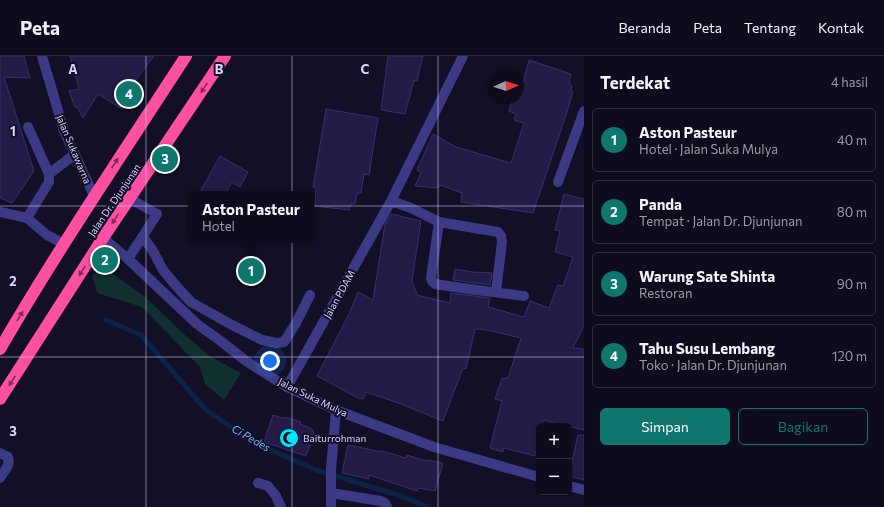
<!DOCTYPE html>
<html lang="id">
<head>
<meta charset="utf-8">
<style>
	body { margin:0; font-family:Commissioner,sans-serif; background:#1c1929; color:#f1f3f6 }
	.controls { position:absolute; right:12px; bottom:12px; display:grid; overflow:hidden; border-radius:6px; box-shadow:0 1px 3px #0004 }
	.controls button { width:36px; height:36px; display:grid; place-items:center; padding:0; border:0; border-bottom:1px solid #2e2b3b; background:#0e0b1c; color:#f1f3f6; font:20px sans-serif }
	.compass { position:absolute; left:488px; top:12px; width:36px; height:36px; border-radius:50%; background:#0e0b1c; box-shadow:0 1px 3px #0004; rotate:87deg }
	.you { position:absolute; left:270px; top:305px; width:14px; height:14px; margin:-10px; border:3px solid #fff; border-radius:50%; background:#1a73e8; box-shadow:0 0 0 6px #1a73e833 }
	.badge { display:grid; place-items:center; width:26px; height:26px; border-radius:50%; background:#0f766e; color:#fff; font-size:13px; font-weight:700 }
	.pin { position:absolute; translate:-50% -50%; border:2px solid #fff; box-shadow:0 1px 4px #0006 }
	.popup { position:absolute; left:188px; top:135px; width:126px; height:52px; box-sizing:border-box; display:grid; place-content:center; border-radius:6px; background:#0e0b1c; filter:drop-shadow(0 1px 3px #0005); font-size:13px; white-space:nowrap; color:#9b9ba3 }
	.popup b { font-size:15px; color:#f1f3f6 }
	.popup::after { content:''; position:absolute; left:50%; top:100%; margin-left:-8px; border:8px solid transparent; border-top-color:#0e0b1c }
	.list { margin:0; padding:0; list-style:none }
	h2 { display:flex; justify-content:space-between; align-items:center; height:52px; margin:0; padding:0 16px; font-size:17px }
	h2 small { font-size:13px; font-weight:400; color:#9b9ba3 }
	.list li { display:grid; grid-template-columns:26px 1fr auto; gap:12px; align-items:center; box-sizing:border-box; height:64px; margin:0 8px 8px; padding:0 8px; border:1px solid #2e2b3b; border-radius:6px }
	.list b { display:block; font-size:15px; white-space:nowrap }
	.list p { margin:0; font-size:13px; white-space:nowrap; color:#9b9ba3 }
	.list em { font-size:13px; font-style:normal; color:#9b9ba3 }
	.actions { display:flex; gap:8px; padding:12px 16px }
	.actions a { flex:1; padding:9px 0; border:1px solid #0f766e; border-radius:6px; text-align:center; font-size:14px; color:#0f766e }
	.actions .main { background:#0f766e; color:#fff }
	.map { position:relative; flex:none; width:584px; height:451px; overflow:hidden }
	header { display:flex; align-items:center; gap:24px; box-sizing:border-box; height:56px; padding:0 20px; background:#0e0b1c; border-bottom:1px solid #2e2b3b }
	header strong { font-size:19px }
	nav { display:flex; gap:22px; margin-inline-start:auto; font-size:14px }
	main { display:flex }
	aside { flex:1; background:#0e0b1c }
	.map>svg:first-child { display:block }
</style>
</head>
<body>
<header>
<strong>Peta</strong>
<nav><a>Beranda</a><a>Peta</a><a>Tentang</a><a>Kontak</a></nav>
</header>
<main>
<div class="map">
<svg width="584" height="451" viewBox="0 0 584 451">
	<rect width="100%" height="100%" fill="#130f26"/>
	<path fill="#12302f" d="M 104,212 L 144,240 L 186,280 L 211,301 L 241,317 L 224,344 L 205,328 L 200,311 L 142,251 L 97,237 L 92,219 Z"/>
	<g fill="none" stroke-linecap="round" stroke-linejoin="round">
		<path stroke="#0c2248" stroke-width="5" d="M 106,264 L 141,279 L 206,354 L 253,386 L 316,414 L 398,439 L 428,451"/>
	</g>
	<path fill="#241b47" stroke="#3b2d73" d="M 0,0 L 24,0 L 30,22 L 4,21 L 34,115 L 12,147 L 0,142 Z
		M 70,0 L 154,0 L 124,39 L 129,42 L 122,53 L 98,38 L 83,62 L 77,51 L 75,51 L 69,35 L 79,33 Z
		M 388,0 L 423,0 L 417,25 L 414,24 L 405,58 L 381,54 Z
		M 529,4 L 571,18 L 569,28 L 572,30 L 571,35 L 573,36 L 566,59 L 533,157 L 461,146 L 462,137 L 440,129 L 438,132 L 415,130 L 421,117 L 417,114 L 433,78 L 456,91 L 511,107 L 524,67 L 514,64 L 516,58 L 509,55 L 513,42 L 519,42 Z
		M 326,53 L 378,62 L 369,119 L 364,118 L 361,137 L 358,137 L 358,138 L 357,138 L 355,148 L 351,148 L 349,154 L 315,150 L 316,132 L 313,131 Z
		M 220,100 L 248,116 L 240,131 L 232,126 L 225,138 L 208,138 L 201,134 Z
		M 564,138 L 584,143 L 584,269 L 573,292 L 584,293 L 584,374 L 543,364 L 542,370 L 539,370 L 539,381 L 535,400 L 504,392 L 503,396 L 490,392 L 502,345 L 495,343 L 502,322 L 505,323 L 506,321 L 508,322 L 521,282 L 487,274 L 475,273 L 466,313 L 463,312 L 443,365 L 401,348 L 366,336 L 363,343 L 361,342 L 360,343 L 317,320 L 349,258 L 358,236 L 373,244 L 384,174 L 385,168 L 391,158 L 421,165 L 412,225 L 417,239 L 450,247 L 451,237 L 490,242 L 488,251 L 524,261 L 530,245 L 549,252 L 558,229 L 563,230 L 573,201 L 555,196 L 560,175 L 555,174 Z
		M 455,213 L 472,216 L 492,217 L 490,229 L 453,224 Z
		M 273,359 L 283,362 L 284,361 L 301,366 L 300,368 L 312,373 L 314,377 L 306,400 L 264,386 Z
		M 578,379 L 584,379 L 584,424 L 569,420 Z
		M 348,389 L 382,396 L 382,395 L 406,402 L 407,399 L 426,405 L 427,404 L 443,407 L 435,435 L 418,432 L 417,435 L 369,419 L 369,423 L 342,417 Z"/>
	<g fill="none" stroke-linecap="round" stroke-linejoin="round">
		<path stroke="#3d3a85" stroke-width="10" d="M 42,0 L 64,75 L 94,140
			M 49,118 L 75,98
			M 558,126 L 584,55
			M 391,145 L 411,152 L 439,166
			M 0,156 L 27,162 L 47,179 L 64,188
			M 27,162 L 49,126 L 49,118 L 28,71
			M 143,181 L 153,195 L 163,214 L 178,232 L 191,246 L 232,269 L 262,284 L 277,287 L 284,286 L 296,267 L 310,239
			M 103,182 L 128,203 L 197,268 L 222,286 L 246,305 L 287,331 L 336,354 L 434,391 L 539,421
			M 128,203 L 157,158 L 129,142
			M 496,236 L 502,186 L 501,180 L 498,176 L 439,166 L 431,222 L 432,225 L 435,228 C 465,233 494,236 524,240
			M 287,331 L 391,145 L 463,0
			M 0,397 L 8,401 C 11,409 4,415 0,422
			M 258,427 L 268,430 L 276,440 L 281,451
			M 569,430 L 584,434
			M 331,437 L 381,445 L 385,447 L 387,451
			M 331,451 L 331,413 L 336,354"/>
		<path stroke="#ff4fa3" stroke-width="12" d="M 0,293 C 58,193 123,97 186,0
			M 0,343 L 103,182 L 225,0"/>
	</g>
	<defs><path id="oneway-solid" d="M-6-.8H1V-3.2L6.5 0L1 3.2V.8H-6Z"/></defs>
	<g fill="#7d2c5e">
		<use href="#oneway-solid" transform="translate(204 32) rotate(124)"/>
		<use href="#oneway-solid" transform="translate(115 107) rotate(-57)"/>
		<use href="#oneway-solid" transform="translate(115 163) rotate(123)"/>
		<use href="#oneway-solid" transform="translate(82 215) rotate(123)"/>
		<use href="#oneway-solid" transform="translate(20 260) rotate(-59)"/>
		<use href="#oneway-solid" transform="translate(12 325) rotate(123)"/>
	</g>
	<path fill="none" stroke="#d9d4ff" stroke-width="1" stroke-opacity="0.55" d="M 146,0 L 146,451M 292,0 L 292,451M 438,0 L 438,451M 0,150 L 584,150M 0,301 L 584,301"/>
	<defs>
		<symbol id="mosque-disc" viewBox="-11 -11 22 22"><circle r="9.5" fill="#00e5ff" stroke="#130f26"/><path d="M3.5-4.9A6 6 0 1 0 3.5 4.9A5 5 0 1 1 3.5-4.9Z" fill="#111"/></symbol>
	</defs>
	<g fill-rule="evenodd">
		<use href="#mosque-disc" x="278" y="371" width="22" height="22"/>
	</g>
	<g text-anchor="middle" stroke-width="4" stroke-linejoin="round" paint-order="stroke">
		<g font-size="10" fill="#d9d4ff" stroke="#130f26">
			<text transform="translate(74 93) rotate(67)" y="4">Jalan Sukawarna</text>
			<text transform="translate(114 144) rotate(-56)" y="4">Jalan Dr. Djunjunan</text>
			<text transform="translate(339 238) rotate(-61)" y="4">Jalan PDAM</text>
			<text transform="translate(313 341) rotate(26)" y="4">Jalan Suka Mulya</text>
		</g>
		<g font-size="10" fill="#d9d4ff" stroke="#130f26" text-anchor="start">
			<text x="303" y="386">Baiturrohman</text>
		</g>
		<g font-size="11" font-style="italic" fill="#62b6ff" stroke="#130f26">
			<text transform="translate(251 382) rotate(30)" y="4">Ci Pedes</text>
		</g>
	</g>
	<g font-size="13" text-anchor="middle" font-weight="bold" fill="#d9d4ff" stroke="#130f26" stroke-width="4" stroke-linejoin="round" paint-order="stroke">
		<text x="73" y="18">A</text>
		<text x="219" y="18">B</text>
		<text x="365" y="18">C</text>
		<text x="13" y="80">1</text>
		<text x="13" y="230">2</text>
		<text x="13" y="380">3</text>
	</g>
</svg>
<div class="controls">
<button>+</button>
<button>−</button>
</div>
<svg class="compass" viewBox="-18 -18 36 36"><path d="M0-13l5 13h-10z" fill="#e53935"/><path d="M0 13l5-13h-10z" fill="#9b9ba3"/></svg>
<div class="you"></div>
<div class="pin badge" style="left:251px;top:215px">1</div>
<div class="popup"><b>Aston Pasteur</b>Hotel</div>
<div class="pin badge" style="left:105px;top:204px">2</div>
<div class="pin badge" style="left:165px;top:103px">3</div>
<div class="pin badge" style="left:129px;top:38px">4</div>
</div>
<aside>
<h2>Terdekat<small>4 hasil</small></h2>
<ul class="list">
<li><span class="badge">1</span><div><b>Aston Pasteur</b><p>Hotel · Jalan Suka Mulya</p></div><em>40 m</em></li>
<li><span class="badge">2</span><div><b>Panda</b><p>Tempat · Jalan Dr. Djunjunan</p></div><em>80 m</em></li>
<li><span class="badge">3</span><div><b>Warung Sate Shinta</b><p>Restoran</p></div><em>90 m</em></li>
<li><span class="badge">4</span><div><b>Tahu Susu Lembang</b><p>Toko · Jalan Dr. Djunjunan</p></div><em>120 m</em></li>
</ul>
<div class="actions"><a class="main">Simpan</a><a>Bagikan</a></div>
</aside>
</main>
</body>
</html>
